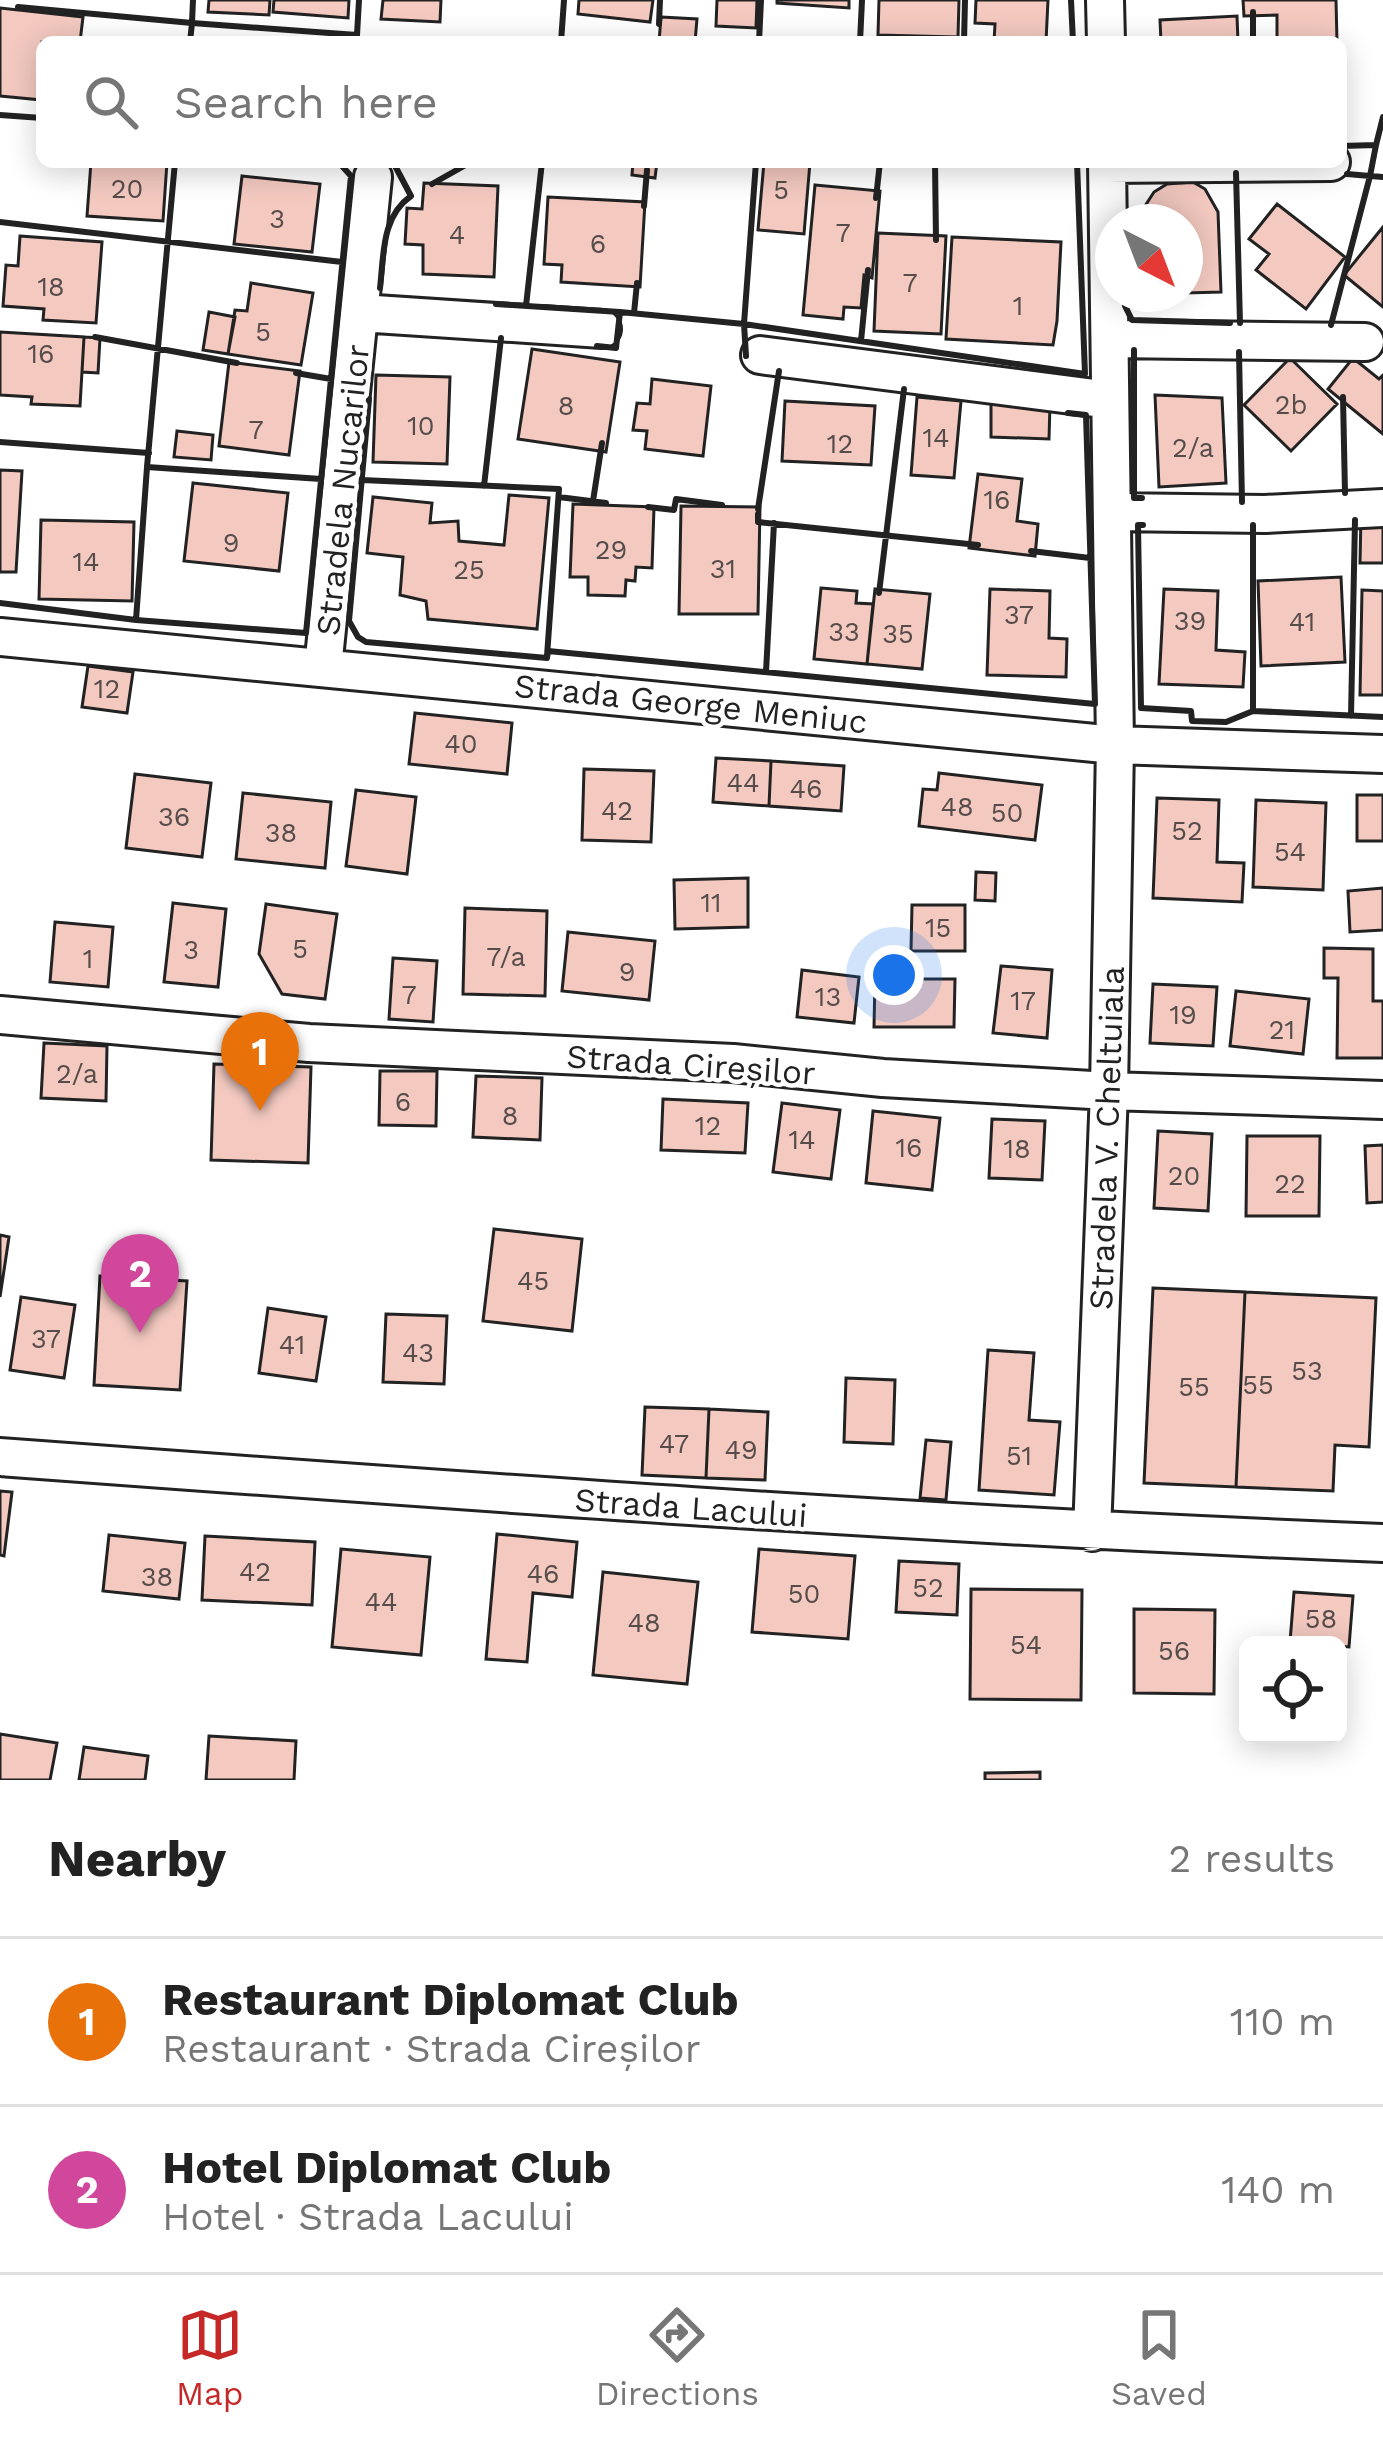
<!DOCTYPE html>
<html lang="en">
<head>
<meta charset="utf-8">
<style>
	body { margin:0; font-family:"Work Sans",sans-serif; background:#f2f2f2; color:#222 }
	.controls { position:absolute; right:36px; bottom:36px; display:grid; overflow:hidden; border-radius:18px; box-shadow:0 6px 30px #0003 }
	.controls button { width:108px; height:108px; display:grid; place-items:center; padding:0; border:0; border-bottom:3px solid #e0e0e0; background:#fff; color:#222; font:60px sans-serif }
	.compass { position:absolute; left:1095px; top:204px; width:108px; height:108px; border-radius:50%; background:#fff; box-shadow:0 6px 30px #0003; rotate:138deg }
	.you { position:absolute; left:894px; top:975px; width:42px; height:42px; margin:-30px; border:9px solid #fff; border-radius:50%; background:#1a73e8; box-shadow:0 0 0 18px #1a73e833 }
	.badge { display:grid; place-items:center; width:78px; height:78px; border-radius:50%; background:#c62828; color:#fff; font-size:39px; font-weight:700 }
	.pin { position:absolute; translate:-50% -99px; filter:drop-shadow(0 3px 6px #0008) }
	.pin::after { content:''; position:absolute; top:63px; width:42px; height:36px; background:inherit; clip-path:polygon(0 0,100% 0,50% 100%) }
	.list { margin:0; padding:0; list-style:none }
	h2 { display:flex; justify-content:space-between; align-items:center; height:156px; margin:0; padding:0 48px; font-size:51px }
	h2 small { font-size:39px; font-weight:400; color:#767676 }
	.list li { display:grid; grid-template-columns:78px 1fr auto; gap:36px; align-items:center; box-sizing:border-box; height:168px; padding:0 48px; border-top:3px solid #e0e0e0 }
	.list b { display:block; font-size:45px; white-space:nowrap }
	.list p { margin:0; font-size:39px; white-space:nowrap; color:#767676 }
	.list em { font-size:39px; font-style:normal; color:#767676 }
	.icon { flex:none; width:66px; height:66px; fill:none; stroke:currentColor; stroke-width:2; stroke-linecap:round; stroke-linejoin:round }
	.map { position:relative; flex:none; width:1383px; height:1780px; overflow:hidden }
	.search { position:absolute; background:#fff; box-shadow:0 6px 30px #0003; left:36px; right:36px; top:36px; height:132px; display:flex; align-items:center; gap:30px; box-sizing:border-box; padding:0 42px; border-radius:18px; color:#767676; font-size:45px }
	.sheet { height:492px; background:#fff }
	nav { display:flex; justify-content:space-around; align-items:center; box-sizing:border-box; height:168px; border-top:3px solid #e0e0e0; background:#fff; font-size:33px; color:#767676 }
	nav a { display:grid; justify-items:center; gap:6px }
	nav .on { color:#c62828 }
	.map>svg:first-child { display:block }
</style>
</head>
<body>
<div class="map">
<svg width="1383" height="1780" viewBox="0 0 1383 1780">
	<rect width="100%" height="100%" fill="#fff"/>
	<path fill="#f3c9c0" stroke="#222" stroke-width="3" d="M 209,0 L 270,0 L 269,15 L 208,12 Z
		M 274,0 L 349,0 L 348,18 L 273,12 Z
		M 383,0 L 441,0 L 440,22 L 381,19 Z
		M 579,0 L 653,0 L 650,22 L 578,14 Z
		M 717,0 L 757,0 L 756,28 L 716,26 Z
		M 777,0 L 849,0 L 849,8 L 777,3 Z
		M 879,0 L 959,0 L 958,37 L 878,35 Z
		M 976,0 L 1048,0 L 1046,42 L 994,42 L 995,24 L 975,23 Z
		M 1243,0 L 1336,0 L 1337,42 L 1277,42 L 1277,15 L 1244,16 Z
		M 0,8 L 83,17 L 80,42 L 42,42 L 42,100 L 0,96 Z
		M 1237,16 L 1238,42 L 1161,42 L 1160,20 Z
		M 661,17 L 697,19 L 695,42 L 659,42 Z
		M 91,162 L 167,162 L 163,221 L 87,216 Z
		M 633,162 L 657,162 L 655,178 L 632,175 Z
		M 764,162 L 810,162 L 804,234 L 758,230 Z
		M 242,176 L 320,184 L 312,252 L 234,244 Z
		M 1193,182 L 1205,189 L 1218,212 L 1221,292 L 1185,293 L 1185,222 L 1144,222 L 1145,206 L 1154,192 L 1167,184 Z
		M 424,183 L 498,186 L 494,277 L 423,274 L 423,245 L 405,244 L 407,208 L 422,209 Z
		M 815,185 L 880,191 L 872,278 L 864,275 L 861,308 L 844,307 L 843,319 L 803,315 Z
		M 548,197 L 645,202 L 640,287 L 561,282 L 562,265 L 544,264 Z
		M 1277,204 L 1345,257 L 1306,309 L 1256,270 L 1269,254 L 1249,239 Z
		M 1383,227 L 1383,307 L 1344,275 Z
		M 878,233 L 946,236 L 941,334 L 874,331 Z
		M 20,236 L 102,242 L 96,323 L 43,320 L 44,309 L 3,306 L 6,265 L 18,266 Z
		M 952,237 L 1061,242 L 1057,321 L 1053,345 L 946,339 Z
		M 251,283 L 313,293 L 301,365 L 228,354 L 235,310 L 247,311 Z
		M 209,312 L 235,317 L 228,354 L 203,350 Z
		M 0,332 L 84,337 L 80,406 L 31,404 L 32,397 L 0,395 Z
		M 84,337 L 100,338 L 98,373 L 82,372 Z
		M 532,349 L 620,362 L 606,452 L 518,439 Z
		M 1290,358 L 1337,404 L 1291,451 L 1244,405 Z
		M 1353,358 L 1379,379 L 1383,375 L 1383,434 L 1328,389 Z
		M 229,362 L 300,371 L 289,455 L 219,446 Z
		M 376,375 L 450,377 L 447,464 L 373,462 Z
		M 652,379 L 711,386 L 703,456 L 645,449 L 647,431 L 633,430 L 637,403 L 650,404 Z
		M 1155,395 L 1222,398 L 1226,483 L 1159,487 Z
		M 917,397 L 961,401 L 954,478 L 911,475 Z
		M 785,401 L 875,406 L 871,465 L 782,461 Z
		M 991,402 L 1050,404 L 1049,439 L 991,437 Z
		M 177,431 L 213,435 L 211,460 L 174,457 Z
		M 0,470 L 22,471 L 16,572 L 0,572 Z
		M 978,474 L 1022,479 L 1017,521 L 1038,524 L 1035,556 L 969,548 Z
		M 193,483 L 288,493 L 279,571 L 184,561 Z
		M 509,495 L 549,498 L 537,629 L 428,619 L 426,601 L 400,595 L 403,557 L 367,553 L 373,497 L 432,503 L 430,523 L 458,521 L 459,541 L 504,545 Z
		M 573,504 L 654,507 L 652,568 L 636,567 L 635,581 L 626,580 L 625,596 L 588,595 L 588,577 L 570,577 Z
		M 681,506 L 760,507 L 758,614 L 679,614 Z
		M 1361,515 L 1383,515 L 1383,563 L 1360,563 Z
		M 41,520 L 134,522 L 132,601 L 39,599 Z
		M 1341,577 L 1345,662 L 1261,666 L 1258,581 Z
		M 821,588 L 857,591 L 856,603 L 873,604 L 867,664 L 814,659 Z
		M 875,589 L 930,594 L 922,669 L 867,664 Z
		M 990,589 L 1050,591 L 1049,638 L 1067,639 L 1066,677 L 987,675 Z
		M 1164,589 L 1218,591 L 1216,650 L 1245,652 L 1243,687 L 1159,684 Z
		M 1362,590 L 1383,591 L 1383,695 L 1360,695 Z
		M 88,666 L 133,672 L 127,713 L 82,707 Z
		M 415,713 L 512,723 L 507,774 L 409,764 Z
		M 716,758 L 771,761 L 769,806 L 713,802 Z
		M 771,761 L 844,766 L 841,811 L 769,806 Z
		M 584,769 L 654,771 L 651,842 L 582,840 Z
		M 939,773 L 1042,785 L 1035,840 L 919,826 L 923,789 L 937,790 Z
		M 135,774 L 211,783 L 202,857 L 126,848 Z
		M 356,790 L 416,797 L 407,874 L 346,866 Z
		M 243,793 L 331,802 L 325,868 L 236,859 Z
		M 1357,795 L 1383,795 L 1383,841 L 1357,841 Z
		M 1157,798 L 1219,800 L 1217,862 L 1244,863 L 1242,902 L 1153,898 Z
		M 1256,800 L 1326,803 L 1323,890 L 1253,887 Z
		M 976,872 L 996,873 L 995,901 L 975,900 Z
		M 748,878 L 748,927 L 675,929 L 674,880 Z
		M 1383,888 L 1383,930 L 1350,932 L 1348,891 Z
		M 173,903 L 226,909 L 218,987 L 164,982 Z
		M 266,904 L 337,914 L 325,999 L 282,994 L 259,954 Z
		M 912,905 L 965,905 L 965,951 L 911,951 Z
		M 465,908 L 547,911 L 545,996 L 463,994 Z
		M 55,922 L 113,927 L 108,987 L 50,982 Z
		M 568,932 L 655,941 L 649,1000 L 562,991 Z
		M 1324,948 L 1373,949 L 1373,1001 L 1383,1001 L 1383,1058 L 1337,1058 L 1338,978 L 1324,978 Z
		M 393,958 L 437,961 L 433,1022 L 389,1019 Z
		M 1001,966 L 1052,970 L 1047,1038 L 993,1033 Z
		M 802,970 L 859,977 L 854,1023 L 797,1017 Z
		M 875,979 L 955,979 L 954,1027 L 874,1027 Z
		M 1153,984 L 1217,987 L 1213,1046 L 1150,1043 Z
		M 1236,991 L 1309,999 L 1303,1054 L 1230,1046 Z
		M 44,1043 L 107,1046 L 106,1101 L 41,1098 Z
		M 214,1064 L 311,1067 L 308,1163 L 211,1160 Z
		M 380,1071 L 437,1071 L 436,1126 L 379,1125 Z
		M 476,1076 L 542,1078 L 540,1140 L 473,1137 Z
		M 663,1099 L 748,1103 L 745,1153 L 661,1150 Z
		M 782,1103 L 840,1110 L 831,1179 L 773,1172 Z
		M 873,1111 L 940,1118 L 932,1190 L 866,1183 Z
		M 992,1119 L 1045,1121 L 1042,1180 L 989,1178 Z
		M 1158,1131 L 1212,1134 L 1208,1211 L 1154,1208 Z
		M 1247,1136 L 1320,1136 L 1319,1216 L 1246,1216 Z
		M 1383,1145 L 1383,1202 L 1367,1203 L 1365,1146 Z
		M 494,1229 L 582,1239 L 572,1331 L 483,1321 Z
		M 0,1235 L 9,1237 L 0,1297 Z
		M 100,1276 L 187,1281 L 180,1390 L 94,1385 Z
		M 1153,1288 L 1245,1292 L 1236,1487 L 1144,1483 Z
		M 1245,1292 L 1376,1298 L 1369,1447 L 1335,1445 L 1333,1491 L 1236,1487 Z
		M 21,1297 L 75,1305 L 64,1378 L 10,1370 Z
		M 268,1308 L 326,1317 L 316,1381 L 259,1373 Z
		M 386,1314 L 447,1316 L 444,1384 L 383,1382 Z
		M 988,1350 L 1034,1353 L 1029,1420 L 1060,1422 L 1054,1495 L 979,1490 Z
		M 846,1378 L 895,1380 L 893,1444 L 844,1442 Z
		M 645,1407 L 709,1409 L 706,1478 L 642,1475 Z
		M 709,1409 L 768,1412 L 765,1480 L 706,1478 Z
		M 926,1440 L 951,1442 L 946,1500 L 920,1498 Z
		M 0,1491 L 12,1492 L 4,1556 L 0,1555 Z
		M 497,1534 L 577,1542 L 572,1597 L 533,1593 L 527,1662 L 486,1659 Z
		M 109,1535 L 185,1543 L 179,1599 L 103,1591 Z
		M 205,1536 L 315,1542 L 312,1605 L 202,1600 Z
		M 341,1549 L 430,1557 L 421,1655 L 332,1647 Z
		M 759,1549 L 855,1556 L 848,1639 L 752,1632 Z
		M 899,1561 L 959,1564 L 957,1615 L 896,1612 Z
		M 603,1572 L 698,1582 L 687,1684 L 593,1675 Z
		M 971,1589 L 1082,1590 L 1081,1700 L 970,1699 Z
		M 1294,1592 L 1353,1596 L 1349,1647 L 1290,1642 Z
		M 1134,1609 L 1215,1610 L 1214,1694 L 1134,1693 Z
		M 0,1734 L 57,1743 L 50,1780 L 0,1780 Z
		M 209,1736 L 296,1741 L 294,1780 L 206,1780 Z
		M 84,1747 L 148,1756 L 145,1780 L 79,1780 Z
		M 1040,1772 L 1040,1780 L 985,1780 L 985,1773 Z"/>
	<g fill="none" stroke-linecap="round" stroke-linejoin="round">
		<defs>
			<path id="minor" d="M 1105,0 L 1106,42
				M 1107,164 L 1331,162
				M 360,313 L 602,329
				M 1110,339 L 1365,342
				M 760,355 L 1110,400
				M 1112,512 L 1265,514 L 1383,508
				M 0,637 L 1115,745 L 1383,754
				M 323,668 L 373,177
				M 0,1015 L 309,1043 L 733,1063 L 883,1078 L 1109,1091 L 1383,1100
				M 0,1457 C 461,1491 921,1525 1383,1543
				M 1092,1532 L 1109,1091 L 1115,745 L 1107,162"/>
		</defs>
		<use href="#minor" stroke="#222" stroke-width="42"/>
		<use href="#minor" stroke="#fff" stroke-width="36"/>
		<path stroke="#222" stroke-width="6" d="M 1071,0 L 1073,42
			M 18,7 L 192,23 L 193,0
			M 659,24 L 660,0
			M 190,42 L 192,23 L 357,35 L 359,0
			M 561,42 L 564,0
			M 759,42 L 761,0
			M 860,42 L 862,0
			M 964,42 L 965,0
			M 1253,42 L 1253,12
			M 0,115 L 42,118
			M 1376,145 L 1383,117
			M 1341,146 L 1376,145 L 1370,176 L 1347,174
			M 935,162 L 936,240
			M 1236,173 L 1240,323
			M 432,184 L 471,162
			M 876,198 L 880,162
			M 644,206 L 647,170
			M 0,222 L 342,262
			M 380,288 C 384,255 381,217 411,196 L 393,162
			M 496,304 L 620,312 L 616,348 L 597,346
			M 526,306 L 542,162
			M 1125,306 L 1132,320 L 1230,323
			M 620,312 L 744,324 L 756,162
			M 634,313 L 637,283
			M 1331,325 L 1370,176 L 1383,177
			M 95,337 L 237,363
			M 861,341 L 868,270
			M 1134,350 L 1134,498 L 1142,498
			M 1239,352 L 1242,502
			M 746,356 L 744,324 L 1085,374 L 1077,162
			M 296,373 L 331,379
			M 1343,397 L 1345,493
			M 369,399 L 349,621 L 358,637 L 366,642 L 547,658 L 548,651 L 1095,704 L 1086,415 L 1068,413
			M 0,442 L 149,453
			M 147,467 L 321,479
			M 362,480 L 559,489 L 547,656
			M 484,486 L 501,338
			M 559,497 L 606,503
			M 593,501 L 602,443
			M 648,507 L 674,510 L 676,499 L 722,505
			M 758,509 L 779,371
			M 758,514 L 758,522 L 978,545
			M 1143,525 L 1138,525 L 1141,708 L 1191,711 L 1192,721 L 1226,722 L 1253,711 L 1383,717
			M 1031,551 L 1090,558
			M 879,593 L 904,389
			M 0,603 L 136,620 L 306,633 L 351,176 L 342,166 L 343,162
			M 136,620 L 147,467 L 175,162
			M 766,672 L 774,523
			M 1253,711 L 1253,525
			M 1351,716 L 1355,520"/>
	</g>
	<g text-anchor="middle" stroke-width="9" stroke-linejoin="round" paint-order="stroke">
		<g font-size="27" fill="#564c4a">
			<text x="127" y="198">20</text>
			<text x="781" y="199">5</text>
			<text x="277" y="228">3</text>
			<text x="843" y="242">7</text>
			<text x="457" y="244">4</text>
			<text x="598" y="253">6</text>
			<text x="910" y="292">7</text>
			<text x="51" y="296">18</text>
			<text x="1018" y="315">1</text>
			<text x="263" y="341">5</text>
			<text x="41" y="363">16</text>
			<text x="1291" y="414">2b</text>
			<text x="566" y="415">8</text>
			<text x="421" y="435">10</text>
			<text x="256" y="439">7</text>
			<text x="936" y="447">14</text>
			<text x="840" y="453">12</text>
			<text x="1193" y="457">2/a</text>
			<text x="997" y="509">16</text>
			<text x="231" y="552">9</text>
			<text x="611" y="559">29</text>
			<text x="86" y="571">14</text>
			<text x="723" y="578">31</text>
			<text x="469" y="579">25</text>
			<text x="1019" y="624">37</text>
			<text x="1190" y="630">39</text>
			<text x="1302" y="631">41</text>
			<text x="844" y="641">33</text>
			<text x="898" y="643">35</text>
			<text x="107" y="698">12</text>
			<text x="461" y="753">40</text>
			<text x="743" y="792">44</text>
			<text x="806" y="798">46</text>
			<text x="957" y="816">48</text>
			<text x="617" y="820">42</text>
			<text x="1007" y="822">50</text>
			<text x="174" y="826">36</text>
			<text x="1187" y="840">52</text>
			<text x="281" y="842">38</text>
			<text x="1290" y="861">54</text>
			<text x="711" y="912">11</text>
			<text x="938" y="937">15</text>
			<text x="300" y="958">5</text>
			<text x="191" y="959">3</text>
			<text x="506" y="966">7/a</text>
			<text x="88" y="968">1</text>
			<text x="627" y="981">9</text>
			<text x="409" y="1004">7</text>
			<text x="828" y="1006">13</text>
			<text x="1023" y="1010">17</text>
			<text x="1183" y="1024">19</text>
			<text x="1282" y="1039">21</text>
			<text x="77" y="1083">2/a</text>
			<text x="403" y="1111">6</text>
			<text x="510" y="1125">8</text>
			<text x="708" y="1135">12</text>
			<text x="802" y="1149">14</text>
			<text x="909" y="1157">16</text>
			<text x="1017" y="1158">18</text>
			<text x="1184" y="1185">20</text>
			<text x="1290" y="1193">22</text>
			<text x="533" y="1290">45</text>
			<text x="46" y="1348">37</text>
			<text x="292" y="1354">41</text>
			<text x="418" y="1362">43</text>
			<text x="1307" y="1380">53</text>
			<text x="1258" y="1394">55</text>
			<text x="1194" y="1396">55</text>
			<text x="674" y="1453">47</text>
			<text x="741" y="1459">49</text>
			<text x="1019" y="1465">51</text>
			<text x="255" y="1581">42</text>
			<text x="543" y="1583">46</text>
			<text x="157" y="1586">38</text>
			<text x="928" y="1597">52</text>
			<text x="804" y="1603">50</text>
			<text x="381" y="1611">44</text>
			<text x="1321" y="1628">58</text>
			<text x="644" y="1632">48</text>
			<text x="1026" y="1654">54</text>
			<text x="1174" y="1660">56</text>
		</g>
		<g font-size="33" fill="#222" stroke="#fff">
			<text transform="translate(342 490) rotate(-84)" y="12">Stradela Nucarilor</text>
			<text transform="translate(691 703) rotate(6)" y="12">Strada George Meniuc</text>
			<text transform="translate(691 1064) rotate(4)" y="12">Strada Cireșilor</text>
			<text transform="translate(1106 1138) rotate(-88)" y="12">Stradela V. Cheltuiala</text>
			<text transform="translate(691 1507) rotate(4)" y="12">Strada Lacului</text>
		</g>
	</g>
</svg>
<div class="controls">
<button><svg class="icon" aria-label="locate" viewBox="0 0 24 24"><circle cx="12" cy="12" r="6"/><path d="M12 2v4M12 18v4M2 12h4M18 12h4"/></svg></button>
</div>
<svg class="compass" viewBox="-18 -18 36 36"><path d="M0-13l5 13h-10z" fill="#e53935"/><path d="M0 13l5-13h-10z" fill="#767676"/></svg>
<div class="you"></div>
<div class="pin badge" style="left:260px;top:1111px;background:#e8710a">1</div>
<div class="pin badge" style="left:140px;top:1333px;background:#d1479c">2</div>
<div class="search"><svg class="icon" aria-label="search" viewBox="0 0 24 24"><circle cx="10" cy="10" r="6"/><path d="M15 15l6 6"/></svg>Search here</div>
</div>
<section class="sheet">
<h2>Nearby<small>2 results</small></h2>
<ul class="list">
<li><span class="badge" style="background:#e8710a">1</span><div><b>Restaurant Diplomat Club</b><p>Restaurant · Strada Cireșilor</p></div><em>110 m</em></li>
<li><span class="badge" style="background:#d1479c">2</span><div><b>Hotel Diplomat Club</b><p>Hotel · Strada Lacului</p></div><em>140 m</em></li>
</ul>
</section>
<nav>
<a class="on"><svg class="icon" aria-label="map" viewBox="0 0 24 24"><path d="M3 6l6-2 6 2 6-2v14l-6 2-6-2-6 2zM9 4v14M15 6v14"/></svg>Map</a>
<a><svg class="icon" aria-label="directions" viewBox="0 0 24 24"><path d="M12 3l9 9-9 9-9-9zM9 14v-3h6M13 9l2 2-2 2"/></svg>Directions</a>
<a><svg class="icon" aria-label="saved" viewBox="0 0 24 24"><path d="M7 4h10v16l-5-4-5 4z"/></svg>Saved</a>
</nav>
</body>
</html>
